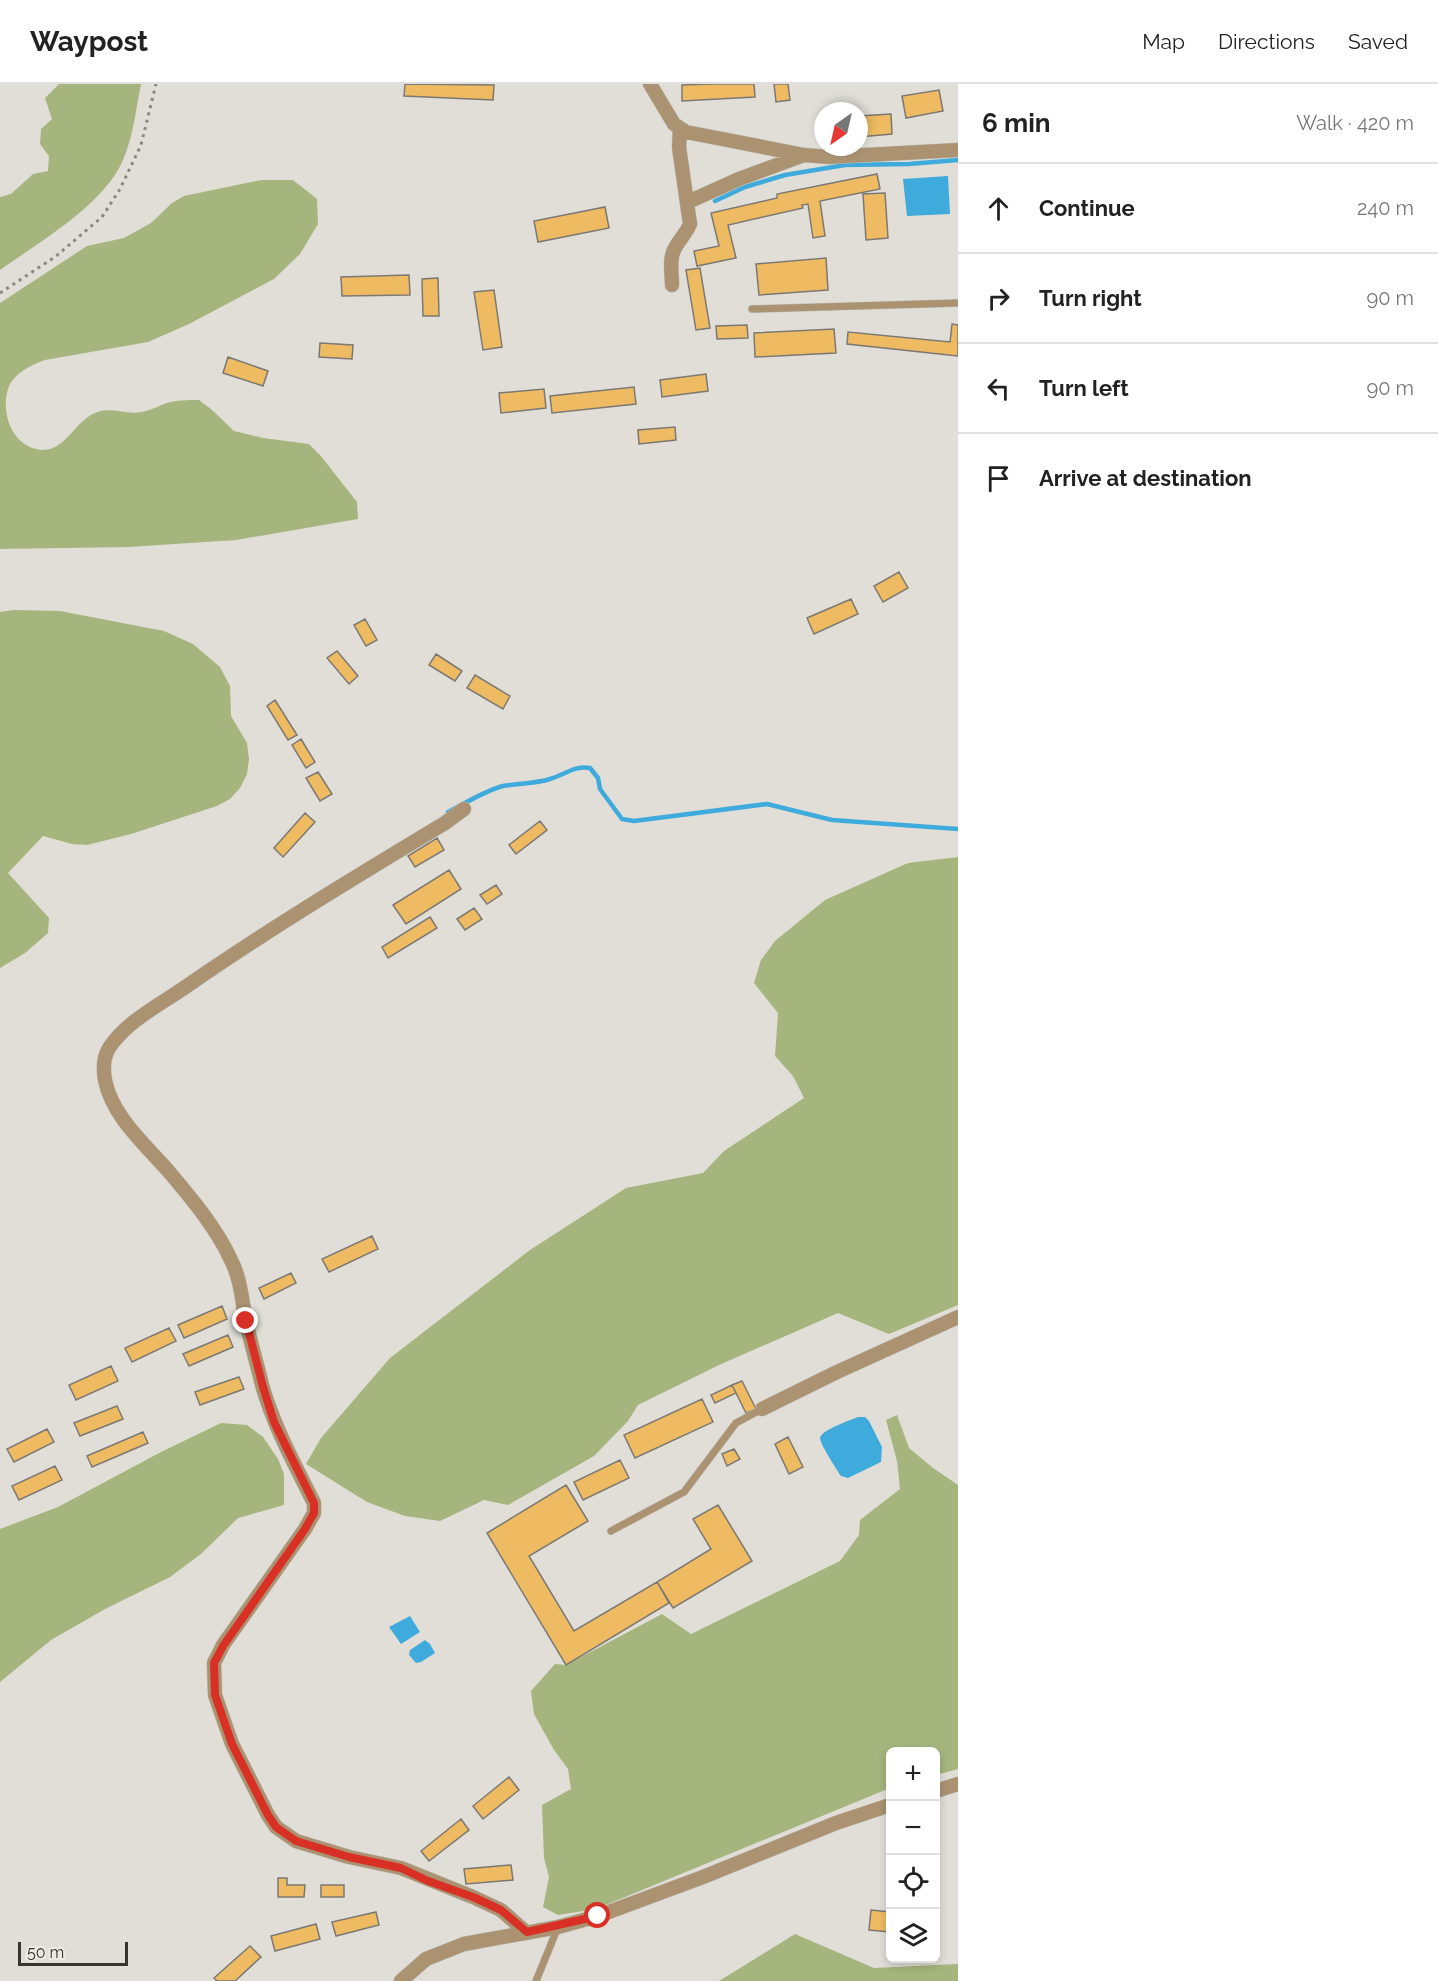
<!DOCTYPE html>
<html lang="en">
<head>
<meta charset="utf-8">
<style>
	body { margin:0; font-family:Raleway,sans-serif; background:#f2f2f2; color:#222 }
	.controls { position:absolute; right:18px; bottom:18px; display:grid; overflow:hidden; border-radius:9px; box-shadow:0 3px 9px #0003 }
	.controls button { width:54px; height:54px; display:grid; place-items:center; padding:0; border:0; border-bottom:2px solid #e0e0e0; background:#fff; color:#222; font:30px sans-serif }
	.compass { position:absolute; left:814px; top:18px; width:54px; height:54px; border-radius:50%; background:#fff; box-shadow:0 3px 9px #0003; rotate:214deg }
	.scale { position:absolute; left:18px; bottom:15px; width:110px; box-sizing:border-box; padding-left:6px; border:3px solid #363532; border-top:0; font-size:16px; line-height:21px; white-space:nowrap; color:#363532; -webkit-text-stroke:4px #edebe4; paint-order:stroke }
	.stop { position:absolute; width:18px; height:18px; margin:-14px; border:4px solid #d93025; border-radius:50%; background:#fff }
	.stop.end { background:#d93025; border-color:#fff; box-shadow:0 2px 6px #0008 }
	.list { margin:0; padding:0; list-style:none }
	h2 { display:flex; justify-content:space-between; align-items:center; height:78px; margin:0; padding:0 24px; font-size:26px }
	h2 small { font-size:20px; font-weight:400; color:#767676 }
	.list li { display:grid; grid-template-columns:39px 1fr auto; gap:18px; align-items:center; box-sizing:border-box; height:90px; padding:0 24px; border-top:2px solid #e0e0e0 }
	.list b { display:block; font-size:22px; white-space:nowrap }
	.list em { font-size:20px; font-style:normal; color:#767676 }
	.icon { flex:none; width:33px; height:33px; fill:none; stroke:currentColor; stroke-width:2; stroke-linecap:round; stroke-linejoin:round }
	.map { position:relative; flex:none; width:958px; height:1897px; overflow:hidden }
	header { display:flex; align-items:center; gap:36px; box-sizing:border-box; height:84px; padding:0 30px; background:#fff; border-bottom:2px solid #e0e0e0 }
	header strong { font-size:28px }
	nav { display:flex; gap:33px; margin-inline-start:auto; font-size:21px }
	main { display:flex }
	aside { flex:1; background:#fff }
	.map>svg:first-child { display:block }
</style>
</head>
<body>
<header>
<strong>Waypost</strong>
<nav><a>Map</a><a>Directions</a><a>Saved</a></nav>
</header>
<main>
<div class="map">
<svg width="958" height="1897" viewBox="0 0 958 1897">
	<rect width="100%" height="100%" fill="#e0ded7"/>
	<path fill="#a5b57d" d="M 59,0 L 141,0 C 136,25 133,53 123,76 C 104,121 39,158 0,186 L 0,113 L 11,110 L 33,90 L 48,87 L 49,72 L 40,60 L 41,45 L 52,35 L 45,14 Z
		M 261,96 L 293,96 L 317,115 L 318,140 L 300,170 L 274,195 L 189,240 L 148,258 L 45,276 C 31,281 16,288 9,302 C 0,325 10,359 36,365 C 64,372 73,338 95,329 C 111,322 125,331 141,328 C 150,327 158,322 167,319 C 177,316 188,316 199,316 L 211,325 L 234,347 L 263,354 L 309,360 L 320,371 L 357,418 L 358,435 L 236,456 L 129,463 L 0,465 L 0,219 L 87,162 L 124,154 L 151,139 L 172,119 L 184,112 Z
		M 14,526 L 60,527 L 164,547 L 193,560 L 220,583 L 230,602 L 231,632 L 247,659 L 249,675 L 247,690 L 240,704 L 230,715 L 217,722 L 131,750 L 87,761 L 72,760 L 43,752 L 8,789 L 49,834 L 48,849 L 25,869 L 0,884 L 0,528 Z
		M 958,773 L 958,1221 L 889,1250 L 838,1229 L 719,1281 L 638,1321 L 628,1337 L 594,1372 L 508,1421 L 484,1416 L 440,1437 L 405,1432 L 367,1418 L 306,1380 L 321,1354 L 390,1274 L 530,1166 L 626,1104 L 703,1089 L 724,1067 L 804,1014 L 793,992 L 775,972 L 778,929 L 754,899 L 761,876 L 775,857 L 825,816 L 908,779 Z
		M 897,1331 L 909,1364 L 933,1384 L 958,1401 L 958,1685 L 936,1691 L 936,1668 L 890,1668 L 890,1704 L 596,1825 L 558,1831 L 543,1823 L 549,1793 L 544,1774 L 542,1721 L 571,1705 L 568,1685 L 554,1666 L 534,1630 L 531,1607 L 555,1580 L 566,1581 L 662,1530 L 691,1550 L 840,1477 L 859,1451 L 860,1436 L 900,1405 L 897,1377 L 886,1336 Z
		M 221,1339 L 247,1341 L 263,1353 L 278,1375 L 284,1390 L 284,1421 L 238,1434 L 201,1470 L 170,1493 L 105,1525 L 51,1556 L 0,1598 L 0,1445 L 58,1423 L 161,1368 Z
		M 795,1850 L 874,1884 L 958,1880 L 958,1897 L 719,1897 Z"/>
	<path fill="#3fabdd" d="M 948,92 L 950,130 L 907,132 L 903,95 Z
		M 858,1333 L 865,1333 L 869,1337 L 882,1363 L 881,1378 L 848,1394 L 841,1392 C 837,1386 820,1360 820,1354 C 821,1346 851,1336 858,1333 Z
		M 410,1532 L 420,1548 L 401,1560 L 389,1543 Z
		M 425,1556 L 430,1560 L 435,1569 L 421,1578 L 416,1579 L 409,1571 L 410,1566 Z"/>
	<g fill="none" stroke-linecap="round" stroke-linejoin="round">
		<path stroke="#3fabdd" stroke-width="4.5" d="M 715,117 L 745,103 L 785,91 L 845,81 L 909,80 L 958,76
			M 448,728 C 466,719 484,707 503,702 C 519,699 535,700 550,695 C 564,691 575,681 590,684 L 598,694 L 600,705 L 622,735 L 634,737 L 767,720 L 832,736 L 958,745"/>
	</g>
	<path fill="#eebb62" stroke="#7c7873" stroke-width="1.5" d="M 405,0 L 494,1 L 493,16 L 404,12 Z
		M 710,0 L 754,0 L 755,13 L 682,17 L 682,1 Z
		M 774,0 L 788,0 L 790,16 L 776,18 Z
		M 939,6 L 943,27 L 906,34 L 902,12 Z
		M 891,30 L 892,50 L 859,53 L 859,32 Z
		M 877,90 L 880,105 L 820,117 L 825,152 L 813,154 L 808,120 L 802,121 L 803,124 L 728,141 L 736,174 L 697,182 L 694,167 L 719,162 L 711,129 L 777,114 L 777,110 Z
		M 885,109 L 888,154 L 866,156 L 863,110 Z
		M 605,123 L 609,144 L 538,158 L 534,137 Z
		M 826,174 L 828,206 L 759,211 L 756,180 Z
		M 700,184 L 710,244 L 696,246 L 686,186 Z
		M 409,191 L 410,211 L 342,212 L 341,193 Z
		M 438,194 L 439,232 L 423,232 L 422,195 Z
		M 494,206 L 502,263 L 483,266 L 474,208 Z
		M 952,240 L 958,241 L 958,272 L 847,260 L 848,248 L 950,258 Z
		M 747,241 L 748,254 L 717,255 L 716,242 Z
		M 834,245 L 836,269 L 755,273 L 754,249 Z
		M 320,259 L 353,261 L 352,275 L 319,273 Z
		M 228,273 L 268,287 L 263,302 L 223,289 Z
		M 706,290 L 708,307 L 662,313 L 660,296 Z
		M 634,303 L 636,320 L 552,329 L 550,312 Z
		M 544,305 L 546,324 L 501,329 L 499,309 Z
		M 675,343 L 676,356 L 639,360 L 638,346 Z
		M 899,488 L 908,504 L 883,518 L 874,502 Z
		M 851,515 L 858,530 L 814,550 L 807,534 Z
		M 365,535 L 377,556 L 366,562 L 354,541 Z
		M 337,567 L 358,592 L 349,600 L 327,574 Z
		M 436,570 L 462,587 L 455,597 L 429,581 Z
		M 475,591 L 510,612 L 503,625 L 467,604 Z
		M 275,616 L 297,651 L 288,656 L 267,622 Z
		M 301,655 L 315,678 L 306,684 L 292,661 Z
		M 318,688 L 332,710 L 320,717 L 306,694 Z
		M 305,729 L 315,738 L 283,773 L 274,764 Z
		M 540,737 L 547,746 L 516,770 L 509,761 Z
		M 437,754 L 444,766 L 415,783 L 408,772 Z
		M 449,786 L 461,805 L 406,840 L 393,821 Z
		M 496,801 L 502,810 L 487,820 L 480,811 Z
		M 474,824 L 482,835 L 465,846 L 457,835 Z
		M 430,833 L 437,844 L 388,874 L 382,863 Z
		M 372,1152 L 378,1165 L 329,1188 L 322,1175 Z
		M 291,1189 L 296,1199 L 264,1215 L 259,1204 Z
		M 222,1222 L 227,1235 L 184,1254 L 178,1241 Z
		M 169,1244 L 176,1257 L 132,1278 L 125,1264 Z
		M 228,1251 L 233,1263 L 189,1282 L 183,1270 Z
		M 111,1282 L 118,1297 L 76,1316 L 69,1301 Z
		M 239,1293 L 244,1305 L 200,1321 L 195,1308 Z
		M 742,1297 L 756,1325 L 746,1329 L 732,1301 Z
		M 732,1301 L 736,1309 L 715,1319 L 711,1311 Z
		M 702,1315 L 713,1338 L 635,1374 L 624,1351 Z
		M 117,1322 L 123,1335 L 80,1352 L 74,1339 Z
		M 47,1345 L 54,1358 L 14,1378 L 7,1365 Z
		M 143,1348 L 148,1359 L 92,1383 L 87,1372 Z
		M 788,1353 L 803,1383 L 789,1390 L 775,1360 Z
		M 734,1365 L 740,1375 L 727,1382 L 722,1370 Z
		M 620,1376 L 629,1394 L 583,1416 L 574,1398 Z
		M 55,1382 L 62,1396 L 19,1416 L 12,1402 Z
		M 566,1401 L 588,1437 L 529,1472 L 574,1547 L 657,1498 L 669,1519 L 566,1581 L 487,1449 Z
		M 718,1421 L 752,1477 L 673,1524 L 657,1498 L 711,1465 L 693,1435 Z
		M 509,1693 L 519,1706 L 483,1735 L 473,1722 Z
		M 461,1735 L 469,1746 L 429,1777 L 421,1767 Z
		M 511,1781 L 513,1796 L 466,1800 L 464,1785 Z
		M 278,1794 L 287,1794 L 287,1801 L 305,1801 L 304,1813 L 278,1813 Z
		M 321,1801 L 344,1801 L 344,1813 L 321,1813 Z
		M 871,1826 L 890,1828 L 890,1848 L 869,1846 Z
		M 376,1828 L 379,1841 L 336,1852 L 332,1838 Z
		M 316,1840 L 320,1855 L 275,1867 L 271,1852 Z
		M 250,1862 L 261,1873 L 235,1897 L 217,1897 L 214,1894 Z"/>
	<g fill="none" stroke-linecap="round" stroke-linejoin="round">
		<defs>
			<path id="lane" d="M 752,225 L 958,219
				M 611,1447 L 684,1408 L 736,1339 L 762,1325
				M 536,1897 L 558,1843"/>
			<path id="street" d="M 650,0 L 674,40 L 686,48 L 804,71 L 829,73 L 958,66
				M 688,118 L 739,95 L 804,71
				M 672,201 C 672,190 669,176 674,166 C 678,157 686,150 690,140 L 679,63 L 680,44
				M 464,725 L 445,739 C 357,792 269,845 184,904 C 159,921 126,938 109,964 C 103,974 103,985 105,996 C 112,1033 147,1062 170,1089 C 192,1115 217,1145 231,1176 C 241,1195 242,1218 246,1238 C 251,1259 257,1280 262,1301 C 274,1343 295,1381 314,1419 L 314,1429 L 305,1445 L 223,1561 L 214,1579 L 215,1611 L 232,1660 L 268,1731 L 276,1743 L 296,1757 L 349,1773 L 401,1784 L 473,1813 L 501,1826 L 527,1849
				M 762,1325 L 837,1288 L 958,1233
				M 936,1707 L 958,1700
				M 401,1897 L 426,1875 L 464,1860 L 558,1843 L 598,1832 L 703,1793 L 836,1739 L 890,1721"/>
		</defs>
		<use href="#lane" stroke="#bebcb6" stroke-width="8"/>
		<use href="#street" stroke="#bebcb6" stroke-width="15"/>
		<path stroke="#898782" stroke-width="3" stroke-dasharray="3 4.5" stroke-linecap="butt" d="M 0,209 L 55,173 L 102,133 L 120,105 L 141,61 L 156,0"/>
		<use href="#lane" stroke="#ab9372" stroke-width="7"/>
		<use href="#street" stroke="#ab9372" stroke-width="14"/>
	</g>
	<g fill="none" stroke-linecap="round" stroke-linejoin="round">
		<path stroke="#d93025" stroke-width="8" d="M 246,1237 L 263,1303 L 274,1338 L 314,1419 L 314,1429 L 305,1445 L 223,1562 L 214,1579 L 215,1611 L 232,1660 L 268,1731 L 276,1743 L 296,1757 L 349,1773 L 401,1784 L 428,1797 L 473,1813 L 501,1826 L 527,1848 L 598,1832"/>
	</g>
</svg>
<div class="controls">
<button>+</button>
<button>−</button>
<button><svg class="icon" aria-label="locate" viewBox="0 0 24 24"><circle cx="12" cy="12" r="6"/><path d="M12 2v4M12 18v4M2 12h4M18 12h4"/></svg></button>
<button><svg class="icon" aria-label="layers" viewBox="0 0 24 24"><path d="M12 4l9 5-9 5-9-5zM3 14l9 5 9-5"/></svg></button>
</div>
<svg class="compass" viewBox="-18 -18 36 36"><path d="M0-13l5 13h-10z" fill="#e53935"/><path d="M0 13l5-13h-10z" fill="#767676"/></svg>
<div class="scale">50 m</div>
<div class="stop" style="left:598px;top:1832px"></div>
<div class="stop end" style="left:246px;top:1237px"></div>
</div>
<aside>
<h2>6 min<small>Walk · 420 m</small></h2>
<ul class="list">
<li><svg class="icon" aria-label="ahead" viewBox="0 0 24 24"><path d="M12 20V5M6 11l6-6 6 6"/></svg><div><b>Continue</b></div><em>240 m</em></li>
<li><svg class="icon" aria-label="right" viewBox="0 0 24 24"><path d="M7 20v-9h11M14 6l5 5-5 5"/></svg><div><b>Turn right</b></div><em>90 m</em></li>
<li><svg class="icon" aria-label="left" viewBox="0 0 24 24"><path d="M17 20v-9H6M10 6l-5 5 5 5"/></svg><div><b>Turn left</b></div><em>90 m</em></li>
<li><svg class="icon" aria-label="arrive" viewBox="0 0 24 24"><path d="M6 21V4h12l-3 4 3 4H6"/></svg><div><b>Arrive at destination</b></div></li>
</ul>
</aside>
</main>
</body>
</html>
